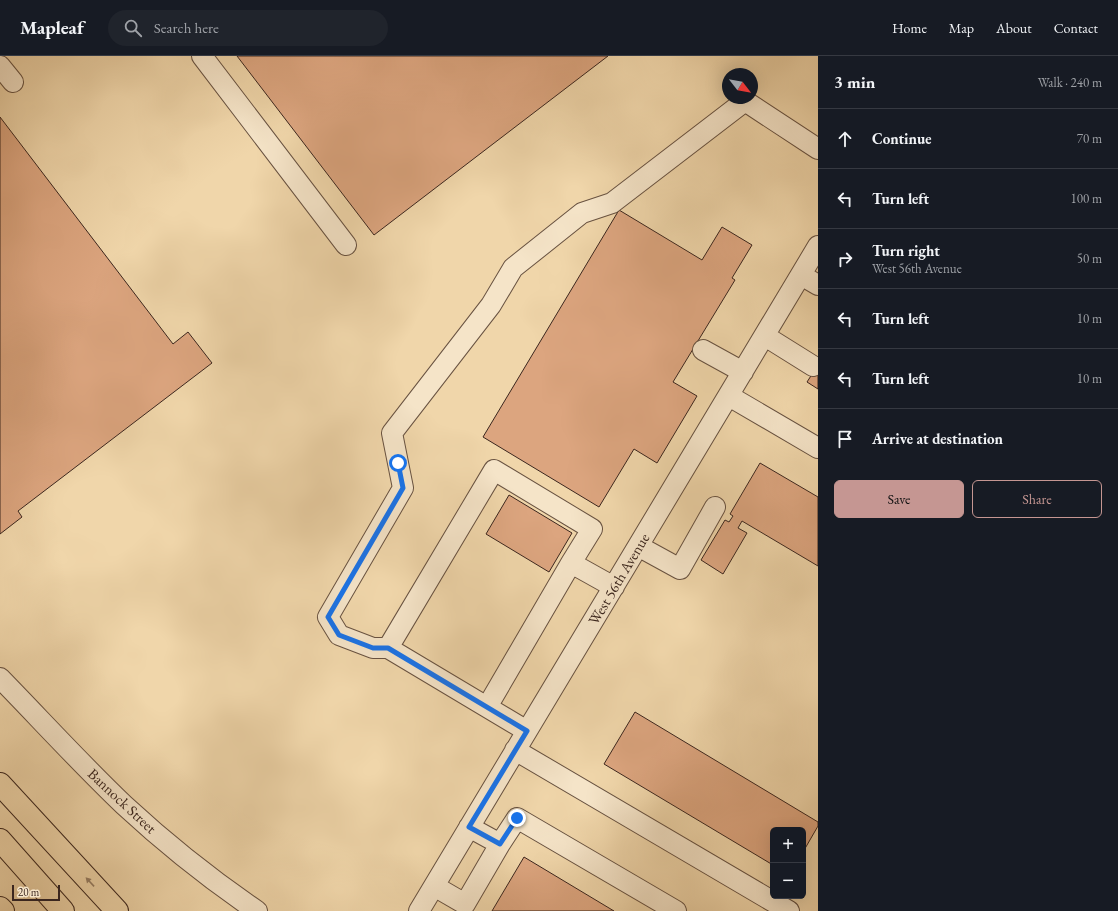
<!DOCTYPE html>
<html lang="en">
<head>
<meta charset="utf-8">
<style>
	body { margin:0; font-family:"EB Garamond",serif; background:#20242c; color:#f1f3f6 }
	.controls { position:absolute; right:12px; bottom:12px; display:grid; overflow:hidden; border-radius:6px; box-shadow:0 4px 16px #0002 }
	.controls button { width:36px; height:36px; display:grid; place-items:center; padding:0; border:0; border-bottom:1px solid #363941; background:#171b24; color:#f1f3f6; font:20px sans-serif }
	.compass { position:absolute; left:722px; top:12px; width:36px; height:36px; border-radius:50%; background:#171b24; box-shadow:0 4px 16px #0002; rotate:121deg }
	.scale { position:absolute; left:12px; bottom:10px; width:48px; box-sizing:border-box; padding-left:4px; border:2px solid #3b261e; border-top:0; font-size:11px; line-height:14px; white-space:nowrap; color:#3b261e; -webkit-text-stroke:3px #f5e4c8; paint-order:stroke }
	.stop { position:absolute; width:12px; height:12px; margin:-9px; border:3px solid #1a73e8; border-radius:50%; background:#fff }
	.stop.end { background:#1a73e8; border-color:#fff; box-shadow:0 1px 4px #0008 }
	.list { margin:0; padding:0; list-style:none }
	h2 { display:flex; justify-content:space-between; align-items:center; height:52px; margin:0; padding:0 16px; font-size:17px }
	h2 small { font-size:13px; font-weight:400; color:#9ea1a6 }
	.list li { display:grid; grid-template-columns:26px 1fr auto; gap:12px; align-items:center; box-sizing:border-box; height:60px; padding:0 16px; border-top:1px solid #363941 }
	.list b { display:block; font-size:15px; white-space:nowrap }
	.list p { margin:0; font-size:13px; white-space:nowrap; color:#9ea1a6 }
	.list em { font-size:13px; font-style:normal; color:#9ea1a6 }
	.actions { display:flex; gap:8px; padding:12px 16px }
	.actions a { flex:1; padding:9px 0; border:1px solid #c59692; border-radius:6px; text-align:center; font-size:14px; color:#c59692 }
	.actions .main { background:#c59692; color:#111 }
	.icon { flex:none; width:22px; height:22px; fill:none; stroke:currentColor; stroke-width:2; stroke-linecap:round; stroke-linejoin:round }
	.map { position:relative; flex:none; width:818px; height:855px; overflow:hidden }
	header { display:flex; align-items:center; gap:24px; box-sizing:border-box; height:56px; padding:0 20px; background:#171b24; border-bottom:1px solid #363941 }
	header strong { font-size:19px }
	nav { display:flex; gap:22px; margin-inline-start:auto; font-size:14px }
	.search { width:280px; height:36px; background:#20242c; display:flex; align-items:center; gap:10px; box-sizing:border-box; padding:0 14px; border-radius:22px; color:#9ea1a6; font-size:15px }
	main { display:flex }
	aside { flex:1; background:#171b24 }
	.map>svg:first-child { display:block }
</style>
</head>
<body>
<header>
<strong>Mapleaf</strong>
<div class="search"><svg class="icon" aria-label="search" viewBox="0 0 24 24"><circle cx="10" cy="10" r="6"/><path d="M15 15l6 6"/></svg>Search here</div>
<nav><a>Home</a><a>Map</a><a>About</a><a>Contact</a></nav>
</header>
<main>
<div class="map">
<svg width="818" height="855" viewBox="0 0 818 855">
	<rect width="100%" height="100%" fill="#f0d6aa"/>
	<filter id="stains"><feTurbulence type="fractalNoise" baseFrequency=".005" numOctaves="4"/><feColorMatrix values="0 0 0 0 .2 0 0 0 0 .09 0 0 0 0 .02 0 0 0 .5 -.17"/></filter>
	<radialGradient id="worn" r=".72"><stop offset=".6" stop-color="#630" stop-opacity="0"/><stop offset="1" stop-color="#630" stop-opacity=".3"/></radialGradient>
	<path fill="#dca57f" stroke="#3b261e" d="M 237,0 L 608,0 L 374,179 Z
		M 0,61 L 173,288 L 188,276 L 212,307 L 18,455 L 22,461 L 0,478 Z
		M 619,154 L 702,204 L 722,171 L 752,189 L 732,222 L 735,224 L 673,326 L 697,340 L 657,407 L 634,393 L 599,451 L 483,381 Z
		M 818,309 L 818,333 L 807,326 Z
		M 760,407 L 818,441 L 818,510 L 742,465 L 738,472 L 747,477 L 723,518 L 701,504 L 725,464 L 729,466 L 733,460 L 730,458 Z
		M 509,439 L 572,477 L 549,516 L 486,478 Z
		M 635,656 L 818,766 L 818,770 L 803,796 L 803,774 L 773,774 L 773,809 L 604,708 Z
		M 524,801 L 614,855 L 492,855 Z"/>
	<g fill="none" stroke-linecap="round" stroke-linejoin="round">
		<defs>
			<path id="minor" d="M 202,0 L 346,189
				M 0,10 L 13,26
				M 801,219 L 818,229
				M 765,280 L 813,310
				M 703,294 L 743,316
				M 729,340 L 818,392
				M 638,490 L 680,513 L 715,451
				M 388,592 L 373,592 L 339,579 L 328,561 L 403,432 L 392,377 L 491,249 L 513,212 L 582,157 L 612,147 L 745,45 L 818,93
				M 0,622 C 41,664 81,708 124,749 C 165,787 210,823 257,855
				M 487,651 L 571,507
				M 527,675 L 388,592 L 494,414 L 592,473 L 571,507 L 614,531
				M 515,694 L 789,855
				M 469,771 L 500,788 L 517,762 L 676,855
				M 434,830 L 465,848 L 500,788
				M 419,855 L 818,190"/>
			<path id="highway" d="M 0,728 L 117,855
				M 0,784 L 63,855
				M 0,852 L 3,855"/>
		</defs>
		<use href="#minor" stroke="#685241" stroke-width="22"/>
		<use href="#highway" stroke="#3b261e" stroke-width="24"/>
		<use href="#minor" stroke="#f5e4c8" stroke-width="20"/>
		<use href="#highway" stroke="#f0d6aa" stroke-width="22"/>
	</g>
	<defs><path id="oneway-solid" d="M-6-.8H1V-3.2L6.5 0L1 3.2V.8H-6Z"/></defs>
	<use fill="#967e64" href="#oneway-solid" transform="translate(90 826) rotate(-133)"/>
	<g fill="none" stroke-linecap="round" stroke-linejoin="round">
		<path stroke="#1a73e8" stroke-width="5" d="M 398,407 L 403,432 L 328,561 L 339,579 L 373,592 L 388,592 L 527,675 L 469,771 L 500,788 L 517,762"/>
	</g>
	<g text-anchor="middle" stroke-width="3.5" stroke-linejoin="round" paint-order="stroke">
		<g font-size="15" fill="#3b261e" stroke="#f5e4c8">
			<text transform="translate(619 523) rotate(-59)" y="5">West 56th Avenue</text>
			<text transform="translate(122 745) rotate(43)" y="5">Bannock Street</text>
		</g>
	</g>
	<rect width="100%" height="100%" filter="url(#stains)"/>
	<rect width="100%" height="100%" fill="url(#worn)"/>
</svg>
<div class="controls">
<button>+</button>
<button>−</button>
</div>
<svg class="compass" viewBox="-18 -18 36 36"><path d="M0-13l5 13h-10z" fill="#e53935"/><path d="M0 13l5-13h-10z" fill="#9ea1a6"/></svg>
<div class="scale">20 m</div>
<div class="stop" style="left:398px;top:407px"></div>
<div class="stop end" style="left:517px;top:762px"></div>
</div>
<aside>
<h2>3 min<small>Walk · 240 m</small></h2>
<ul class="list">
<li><svg class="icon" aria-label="ahead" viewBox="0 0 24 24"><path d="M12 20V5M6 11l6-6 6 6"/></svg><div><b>Continue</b></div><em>70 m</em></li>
<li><svg class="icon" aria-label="left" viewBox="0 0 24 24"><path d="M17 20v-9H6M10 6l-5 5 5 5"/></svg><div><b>Turn left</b></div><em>100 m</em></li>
<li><svg class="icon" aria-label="right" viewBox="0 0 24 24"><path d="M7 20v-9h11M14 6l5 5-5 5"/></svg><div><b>Turn right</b><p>West 56th Avenue</p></div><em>50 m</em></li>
<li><svg class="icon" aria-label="left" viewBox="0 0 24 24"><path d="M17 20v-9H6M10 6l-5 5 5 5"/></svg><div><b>Turn left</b></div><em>10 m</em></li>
<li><svg class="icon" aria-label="left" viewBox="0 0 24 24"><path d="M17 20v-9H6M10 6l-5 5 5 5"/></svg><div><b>Turn left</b></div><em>10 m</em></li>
<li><svg class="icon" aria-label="arrive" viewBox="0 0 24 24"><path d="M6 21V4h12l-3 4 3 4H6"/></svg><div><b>Arrive at destination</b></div></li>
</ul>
<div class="actions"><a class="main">Save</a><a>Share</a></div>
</aside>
</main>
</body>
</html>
